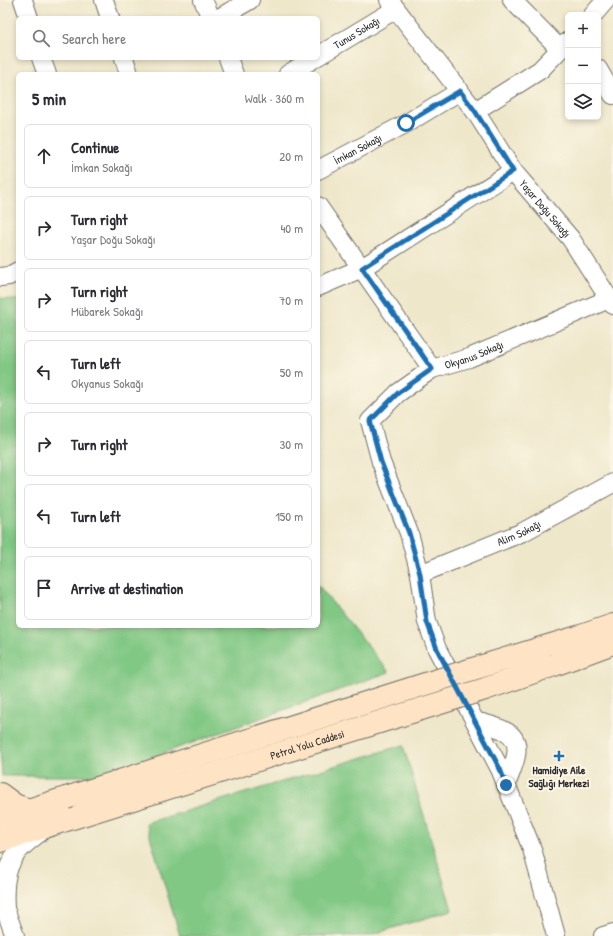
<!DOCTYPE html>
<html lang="en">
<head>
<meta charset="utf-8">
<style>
	body { margin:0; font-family:"Patrick Hand",sans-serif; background:#f2f2f3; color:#2b2b33 }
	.controls { position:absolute; right:12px; top:12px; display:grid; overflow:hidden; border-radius:6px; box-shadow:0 2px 6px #0003 }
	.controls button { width:36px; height:36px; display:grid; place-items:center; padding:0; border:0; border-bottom:1px solid #e1e1e2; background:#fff; color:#2b2b33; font:20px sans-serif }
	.stop { position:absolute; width:12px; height:12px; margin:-9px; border:3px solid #1f6fb2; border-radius:50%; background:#fff }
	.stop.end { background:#1f6fb2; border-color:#fff; box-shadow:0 1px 4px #0008 }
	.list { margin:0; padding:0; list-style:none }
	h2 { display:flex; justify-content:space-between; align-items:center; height:52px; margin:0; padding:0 16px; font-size:17px }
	h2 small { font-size:13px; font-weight:400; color:#7c7c81 }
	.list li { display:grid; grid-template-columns:26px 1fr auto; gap:12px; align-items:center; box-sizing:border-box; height:64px; margin:0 8px 8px; padding:0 8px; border:1px solid #e1e1e2; border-radius:6px }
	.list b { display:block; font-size:15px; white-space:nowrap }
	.list p { margin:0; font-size:13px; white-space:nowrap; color:#7c7c81 }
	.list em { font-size:13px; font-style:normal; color:#7c7c81 }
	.icon { flex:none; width:22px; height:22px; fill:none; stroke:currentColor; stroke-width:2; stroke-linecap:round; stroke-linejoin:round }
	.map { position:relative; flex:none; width:613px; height:936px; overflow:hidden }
	.search { position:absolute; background:#fff; box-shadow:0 2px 6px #0003; left:16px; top:16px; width:304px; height:44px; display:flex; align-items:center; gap:10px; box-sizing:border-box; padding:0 14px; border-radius:6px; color:#7c7c81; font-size:15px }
	.panel { position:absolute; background:#fff; box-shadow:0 2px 6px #0003; left:16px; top:72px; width:304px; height:556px; border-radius:6px }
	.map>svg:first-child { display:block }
</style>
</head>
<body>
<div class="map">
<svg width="613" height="936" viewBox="0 0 613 936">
	<rect width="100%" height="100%" fill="#fcf5e5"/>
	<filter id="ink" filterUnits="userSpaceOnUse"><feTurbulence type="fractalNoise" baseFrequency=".025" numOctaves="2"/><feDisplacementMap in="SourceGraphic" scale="8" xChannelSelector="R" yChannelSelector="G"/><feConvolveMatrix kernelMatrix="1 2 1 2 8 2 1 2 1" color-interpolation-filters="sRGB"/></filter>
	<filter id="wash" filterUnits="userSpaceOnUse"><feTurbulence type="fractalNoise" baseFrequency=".012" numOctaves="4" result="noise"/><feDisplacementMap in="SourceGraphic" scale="16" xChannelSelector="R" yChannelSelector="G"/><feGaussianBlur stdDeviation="0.9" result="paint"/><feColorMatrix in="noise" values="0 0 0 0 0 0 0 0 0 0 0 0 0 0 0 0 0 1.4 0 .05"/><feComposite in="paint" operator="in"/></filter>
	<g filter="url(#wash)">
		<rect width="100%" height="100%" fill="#eee7ca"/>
		<path fill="#81c884" stroke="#567a58" d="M 0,298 L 18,300 L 18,626 L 318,626 L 318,585 L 389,672 L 100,776 L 2,776 L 0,750 Z
			M 403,745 L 452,910 L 367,936 L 180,936 L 146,823 Z"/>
	</g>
	<g filter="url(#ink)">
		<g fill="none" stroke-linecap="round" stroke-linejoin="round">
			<defs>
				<g id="street">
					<path d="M 23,0 L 29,18"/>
					<path d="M 104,0 L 110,18"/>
					<path d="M 203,0 L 211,18"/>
					<path id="s1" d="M 389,0 L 475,111 L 513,171 L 571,239 L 613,305"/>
					<path d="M 512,0 L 560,49"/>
					<path d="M 593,15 L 606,0"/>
					<path d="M 219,18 L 250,0"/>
					<path id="s2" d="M 318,56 L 396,9"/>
					<path d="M 41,58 L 47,74"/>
					<path d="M 124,58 L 129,74"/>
					<path d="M 228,58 L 234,74"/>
					<path d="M 598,69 L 613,95"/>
					<path d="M 288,74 L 315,58"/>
					<path d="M 475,111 L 540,70 L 568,41"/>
					<path id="s3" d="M 318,170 L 407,123 L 460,91"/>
					<path d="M 318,206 L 432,369"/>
					<path d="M 0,277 L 9,276 L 18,271"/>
					<path d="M 318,287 L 362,268 L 513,171"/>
					<path id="s4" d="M 420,574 L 523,532 L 613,483"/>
					<path d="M 475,721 C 485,724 496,726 505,731 C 527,742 512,768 506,785"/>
					<path d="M 0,901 L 5,909 L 15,936"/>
					<path d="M 5,909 C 4,891 4,870 16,854 C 23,844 35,837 44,829"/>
					<path id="s5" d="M 556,936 L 532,849 L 500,769 L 437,649 L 427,622 L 420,574 L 409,533 L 381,462 L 370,421 L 398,393 L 432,369 L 469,358 L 609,299"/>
					<path d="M 603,936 L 613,933"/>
				</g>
				<path id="secondary" d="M 541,648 L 581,636 L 613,625
					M 554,665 L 613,643
					M 0,794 L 15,805 L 29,810
					M 0,819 L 66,798
					M 0,841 L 82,815"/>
			</defs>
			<use href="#street" stroke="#6f6d63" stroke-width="20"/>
			<use href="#secondary" stroke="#6f6d63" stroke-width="24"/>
			<use href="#street" stroke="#fff" stroke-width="18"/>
			<use href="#secondary" stroke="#fee4c5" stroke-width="22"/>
			<defs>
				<g id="secondary-bridge">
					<path d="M 66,798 L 460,673 L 541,648"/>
					<path id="s6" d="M 82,815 L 485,689 L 554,665"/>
				</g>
			</defs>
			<use href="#secondary-bridge" stroke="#6f6d63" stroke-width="24" stroke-linecap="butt"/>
			<use href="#secondary-bridge" stroke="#fee4c5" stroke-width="22"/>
		</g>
	</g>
	<g fill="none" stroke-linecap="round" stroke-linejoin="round" filter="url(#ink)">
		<path stroke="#1f6fb2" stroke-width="5" d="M 406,123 L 460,91 L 475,111 L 513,171 L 362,268 L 432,369 L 398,393 L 370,421 L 381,462 L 409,533 L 420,574 L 427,622 L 437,649 L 500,769 L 506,785"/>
	</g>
	<path fill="#1f6fb2" stroke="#fcf5e5" stroke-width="1.5" d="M557 750h4v4h4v4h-4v4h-4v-4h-4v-4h4z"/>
	<g text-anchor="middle" stroke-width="4" stroke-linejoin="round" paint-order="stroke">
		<g font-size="11" fill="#2b2b2b" stroke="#fcf5e5">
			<text dy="4" stroke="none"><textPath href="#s2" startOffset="45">Tunus Sokağı</textPath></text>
			<text dy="4" stroke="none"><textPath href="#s3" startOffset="45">İmkan Sokağı</textPath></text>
			<text dy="4" stroke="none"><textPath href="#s1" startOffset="261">Yaşar Doğu Sokağı</textPath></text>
			<text dy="4" stroke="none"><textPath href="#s5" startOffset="676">Okyanus Sokağı</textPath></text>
			<text dy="4" stroke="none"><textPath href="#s4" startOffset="107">Alim Sokağı</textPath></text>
			<text dy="4" stroke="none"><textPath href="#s6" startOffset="236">Petrol Yolu Caddesi</textPath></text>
		</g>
		<g font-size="11" font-weight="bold" fill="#2b2b2b" stroke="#fcf5e5">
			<text x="559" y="774">Hamidiye Aile<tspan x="559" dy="13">Sağlığı Merkezi</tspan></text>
		</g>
	</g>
</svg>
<div class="controls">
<button>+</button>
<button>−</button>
<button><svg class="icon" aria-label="layers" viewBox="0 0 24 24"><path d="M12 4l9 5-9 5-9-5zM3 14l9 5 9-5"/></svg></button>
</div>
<div class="stop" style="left:406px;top:123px"></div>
<div class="stop end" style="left:506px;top:785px"></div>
<div class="search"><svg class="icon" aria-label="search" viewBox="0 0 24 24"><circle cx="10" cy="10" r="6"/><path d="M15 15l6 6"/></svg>Search here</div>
<section class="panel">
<h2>5 min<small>Walk · 360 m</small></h2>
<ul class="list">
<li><svg class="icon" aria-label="ahead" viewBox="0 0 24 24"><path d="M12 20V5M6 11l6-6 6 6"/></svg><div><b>Continue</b><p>İmkan Sokağı</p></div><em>20 m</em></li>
<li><svg class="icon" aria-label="right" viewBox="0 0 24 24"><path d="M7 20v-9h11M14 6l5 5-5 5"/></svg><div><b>Turn right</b><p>Yaşar Doğu Sokağı</p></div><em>40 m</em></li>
<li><svg class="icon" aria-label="right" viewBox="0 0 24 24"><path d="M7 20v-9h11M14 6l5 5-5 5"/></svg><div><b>Turn right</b><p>Mübarek Sokağı</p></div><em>70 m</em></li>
<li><svg class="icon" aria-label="left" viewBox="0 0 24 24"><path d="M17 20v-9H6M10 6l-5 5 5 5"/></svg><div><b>Turn left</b><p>Okyanus Sokağı</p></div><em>50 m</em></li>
<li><svg class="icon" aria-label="right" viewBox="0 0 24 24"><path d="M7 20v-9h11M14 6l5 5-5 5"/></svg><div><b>Turn right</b></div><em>30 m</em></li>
<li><svg class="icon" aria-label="left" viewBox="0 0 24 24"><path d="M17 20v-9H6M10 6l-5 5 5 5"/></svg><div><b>Turn left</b></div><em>150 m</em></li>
<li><svg class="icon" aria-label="arrive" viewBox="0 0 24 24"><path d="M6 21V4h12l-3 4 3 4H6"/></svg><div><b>Arrive at destination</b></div></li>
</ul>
</section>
</div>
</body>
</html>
